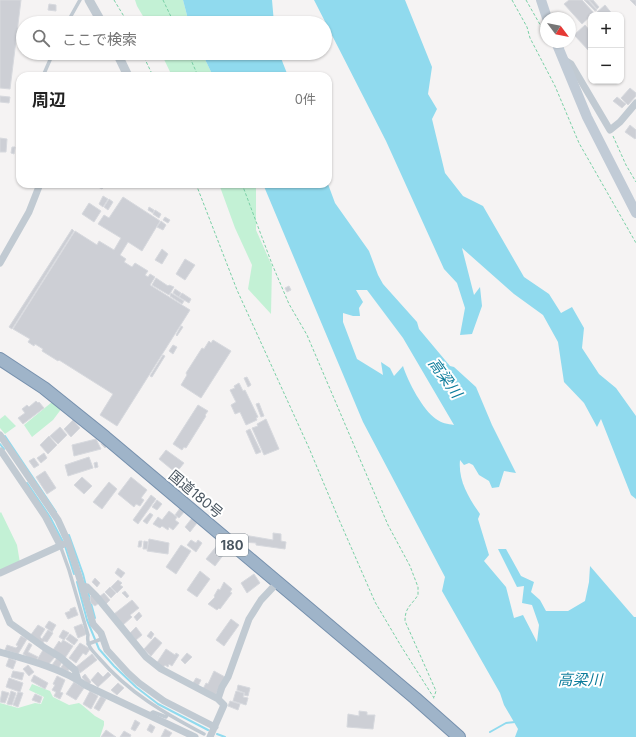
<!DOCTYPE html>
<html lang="ja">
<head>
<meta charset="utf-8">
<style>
	body { margin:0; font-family:Inter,"Noto Sans JP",sans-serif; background:#f2f2f2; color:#222 }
	.controls { position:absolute; right:12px; top:12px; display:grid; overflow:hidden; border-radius:8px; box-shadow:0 1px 3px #0004 }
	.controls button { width:36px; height:36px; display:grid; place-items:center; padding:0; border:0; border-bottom:1px solid #e0e0e0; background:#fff; color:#222; font:20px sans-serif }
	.compass { position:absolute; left:540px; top:12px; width:36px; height:36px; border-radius:50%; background:#fff; box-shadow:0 1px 3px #0004; rotate:122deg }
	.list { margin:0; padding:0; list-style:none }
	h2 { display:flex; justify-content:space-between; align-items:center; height:52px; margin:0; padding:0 16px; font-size:17px }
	h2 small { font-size:13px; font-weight:400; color:#767676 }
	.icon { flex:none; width:22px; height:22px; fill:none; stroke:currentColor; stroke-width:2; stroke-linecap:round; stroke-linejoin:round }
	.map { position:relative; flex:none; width:636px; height:737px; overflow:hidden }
	.search { position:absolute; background:#fff; box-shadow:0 1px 3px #0004; left:16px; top:16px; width:316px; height:44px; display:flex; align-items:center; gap:10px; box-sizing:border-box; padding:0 14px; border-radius:22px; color:#767676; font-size:15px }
	.panel { position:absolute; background:#fff; box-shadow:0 1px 3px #0004; left:16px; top:72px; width:316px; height:116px; border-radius:12px }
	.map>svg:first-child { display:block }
</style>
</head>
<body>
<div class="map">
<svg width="636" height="737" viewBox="0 0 636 737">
	<rect width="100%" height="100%" fill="#f5f3f3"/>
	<path fill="#c3f1d5" d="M 135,0 L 183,0 L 189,23 L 147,23 L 137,6 Z
		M 161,53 L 202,53 L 213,76 L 172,76 Z
		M 219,184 L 256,184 L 256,230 L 272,266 L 271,314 L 248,289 L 252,265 L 235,228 Z
		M 52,402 L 62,408 L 53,420 L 32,437 L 24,425 Z
		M 5,415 L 16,426 L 5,434 L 0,428 L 0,419 Z
		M 1,512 L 17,545 L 20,563 L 0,571 L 0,513 Z
		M 32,684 L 50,691 L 53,697 L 69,705 L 79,703 L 82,705 L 95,716 L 104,721 L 104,725 L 100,737 L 0,737 L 0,703 L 18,708 L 35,703 L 41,704 L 44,697 L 29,690 Z"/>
	<path fill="#90daee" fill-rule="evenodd" d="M 183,0 L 272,0 L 274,23 L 189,23 Z
		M 314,0 L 405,0 L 432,67 L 428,94 L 437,109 L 432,119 L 445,173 L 463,196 L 483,206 L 524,277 L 549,294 L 561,313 L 572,307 L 584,328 L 582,348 L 599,374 L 616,388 L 636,416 L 636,499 L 631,495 L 601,419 L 597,427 L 584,403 L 564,382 L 558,342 L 543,315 L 514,294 L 462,248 L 474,295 L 480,287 L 482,306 L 472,334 L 460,335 L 465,308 L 457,283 L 444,269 L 386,141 Z
		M 202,53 L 279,53 L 288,76 L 213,76 Z
		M 263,184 L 328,184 L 335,203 L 369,251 L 378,275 L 383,284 L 417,322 L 419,329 L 450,366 L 454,367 L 476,387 L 492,425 L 516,473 L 504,471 L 499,487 L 492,488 L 489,481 L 479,475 L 473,465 L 469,463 L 464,465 L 460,460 C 458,481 469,498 480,514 L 478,519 L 489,555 L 484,561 L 506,587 L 514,618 L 523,615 L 537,642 L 539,625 L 532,605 L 522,603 L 524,586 L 517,587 L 498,549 L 506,549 L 521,576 L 534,582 L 531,592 L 540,600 L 546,611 L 568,611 L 585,601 L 589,582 L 590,566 L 634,617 L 636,617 L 636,737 L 515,737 L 518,729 L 504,705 L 500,693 L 442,591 L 445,577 L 363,422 ZM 356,290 L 367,290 L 403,338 L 454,425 C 448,424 441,423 436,419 C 423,410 408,382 403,366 L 394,376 L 390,368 L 381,362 L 383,375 L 357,359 L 343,322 L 343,313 L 353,316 L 360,316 L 359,308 L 363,302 Z"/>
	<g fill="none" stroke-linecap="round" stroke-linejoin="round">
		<path stroke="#90daee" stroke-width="2" d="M 5,436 L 56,512
			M 0,444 L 4,449
			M 27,483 L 50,517 L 63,542
			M 69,535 L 83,574 L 86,586
			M 65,546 L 74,574
			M 77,582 L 87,620 L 99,649 L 114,666 L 136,687 L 158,704 L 208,730
			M 88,592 L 95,618
			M 490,732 L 506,723 L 515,722
			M 217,734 L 225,737"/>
	</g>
	<path fill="#cdcfd5" stroke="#d7d9de" d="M 0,0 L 21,0 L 10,89 L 0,88 Z
		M 569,0 L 582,0 L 594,13 L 582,24 L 564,4 Z
		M 584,0 L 588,0 L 597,10 L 595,11 Z
		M 589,0 L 593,0 L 599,7 L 597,9 Z
		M 630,0 L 636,0 L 636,6 Z
		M 49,4 L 56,5 L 56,11 L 48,10 Z
		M 605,5 L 613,15 L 598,15 L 596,13 Z
		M 585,25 L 591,32 L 591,53 L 574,35 Z
		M 630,88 L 636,93 L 636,96 L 628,105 L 621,98 Z
		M 0,96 L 10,97 L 9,103 L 0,102 Z
		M 617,97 L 626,104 L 622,108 L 613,101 Z
		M 630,125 L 636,130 L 636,138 L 635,139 L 625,132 Z
		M 0,138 L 7,139 L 6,152 L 0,152 Z
		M 12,147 L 15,147 L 14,154 L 11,153 Z
		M 99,184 L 106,184 L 102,189 L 98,187 Z
		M 103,196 L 108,199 L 103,207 L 99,204 Z
		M 123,197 L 160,221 L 142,251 L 128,242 L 120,255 L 126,259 L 124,262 L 132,267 L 135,263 L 148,271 L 145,275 L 148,277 L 150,274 L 155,277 L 150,285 L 190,310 L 117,426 L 100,415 L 113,394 L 59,360 L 58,361 L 42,351 L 43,349 L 35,344 L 34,346 L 28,342 L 30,339 L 13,329 L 75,231 L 97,245 L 99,241 L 114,250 L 121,238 L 98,224 L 104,215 L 109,218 Z
		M 109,199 L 113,202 L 108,210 L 104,207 Z
		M 89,203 L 101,211 L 94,222 L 82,214 Z
		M 149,207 L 154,210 L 153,213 L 148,210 Z
		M 155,210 L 161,214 L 159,218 L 153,214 Z
		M 165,217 L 170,220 L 168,223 L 163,220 Z
		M 161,221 L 166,225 L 163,230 L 157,227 Z
		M 72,229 L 74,231 L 12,329 L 9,327 Z
		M 162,249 L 168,254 L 162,264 L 155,260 Z
		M 185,259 L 195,265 L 185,280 L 176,274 Z
		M 156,278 L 168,286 L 169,285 L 174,287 L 169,295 L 152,285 Z
		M 289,286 L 291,290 L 287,292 L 285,288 Z
		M 175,289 L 181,293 L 179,297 L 173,293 Z
		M 171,293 L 184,301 L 182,304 L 170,296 Z
		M 182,293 L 191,299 L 189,303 L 179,297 Z
		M 181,326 L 183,327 L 177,336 L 176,335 Z
		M 213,340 L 231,351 L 201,398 L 181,385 L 187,375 L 186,373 L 202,348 L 204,349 L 209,341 L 211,343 Z
		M 173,345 L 177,347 L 173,354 L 169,351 Z
		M 163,355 L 165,356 L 152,377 L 150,376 Z
		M 247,377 L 251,385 L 248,387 L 244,378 Z
		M 239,383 L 243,391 L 245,390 L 258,417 L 256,418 L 257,420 L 246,425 L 240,412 L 235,414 L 231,405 L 236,402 L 230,390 L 235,388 L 234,386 Z
		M 36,401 L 38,403 L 39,402 L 44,408 L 23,424 L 18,418 L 25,413 L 22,409 L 27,405 L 29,407 Z
		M 259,403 L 264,416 L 261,417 L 256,404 Z
		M 198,405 L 208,411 L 205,415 L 206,416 L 186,448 L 184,447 L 182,450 L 173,444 Z
		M 266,419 L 279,449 L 264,455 L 252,428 L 258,426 L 257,424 Z
		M 73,420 L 80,428 L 71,437 L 64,429 Z
		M 60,427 L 67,435 L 58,444 L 50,436 Z
		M 250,429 L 261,452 L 256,454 L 246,431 Z
		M 49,436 L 57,445 L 48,454 L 40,445 Z
		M 96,439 L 101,449 L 74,456 L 72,445 Z
		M 102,440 L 107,446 L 105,448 L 101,444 Z
		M 166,450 L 184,463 L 176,473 L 159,459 Z
		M 44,453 L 47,458 L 41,463 L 37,458 Z
		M 89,457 L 93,468 L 68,476 L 65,465 Z
		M 34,458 L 39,465 L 34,468 L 29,461 Z
		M 97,462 L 98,467 L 95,468 L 94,463 Z
		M 45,471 L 56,488 L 47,494 L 36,477 Z
		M 82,477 L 92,486 L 84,494 L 74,485 Z
		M 131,477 L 147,490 L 141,498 L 144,500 L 140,506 L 136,504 L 134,507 L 118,494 Z
		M 109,482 L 117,489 L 102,509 L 93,502 Z
		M 151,495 L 156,499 L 138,524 L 133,520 Z
		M 157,500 L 162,504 L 157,510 L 152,507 Z
		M 180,508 L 185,511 L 179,518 L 175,515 Z
		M 169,511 L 177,517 L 175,520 L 179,523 L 173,530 L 169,527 L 168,530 L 162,526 L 160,528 L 153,524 L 158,517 L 162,520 Z
		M 150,513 L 153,515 L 147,524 L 143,521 Z
		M 192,518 L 197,523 L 190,532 L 185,527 Z
		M 273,533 L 281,534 L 281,541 L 286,542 L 285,549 L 256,545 L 256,543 L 243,542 L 244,535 L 273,540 Z
		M 149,539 L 169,543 L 168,554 L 147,551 Z
		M 191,540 L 196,543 L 198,540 L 202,543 L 196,552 L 187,545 Z
		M 139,541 L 142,541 L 141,547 L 138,547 Z
		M 144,541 L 148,542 L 147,549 L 143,549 Z
		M 219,543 L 227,550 L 215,566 L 206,559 Z
		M 181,545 L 191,551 L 176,574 L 166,567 Z
		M 118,568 L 125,573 L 121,578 L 115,573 Z
		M 200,571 L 210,579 L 197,597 L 187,590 Z
		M 254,574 L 260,583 L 247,593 L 241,583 Z
		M 95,578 L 100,583 L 97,587 L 92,582 Z
		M 118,580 L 122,583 L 120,585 L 123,587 L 117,593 L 111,587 Z
		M 224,582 L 232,589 L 230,592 L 232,593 L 220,609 L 219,608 L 217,610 L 208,604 L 215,597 L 214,596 L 218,589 L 220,590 Z
		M 110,587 L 116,593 L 111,598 L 105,592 Z
		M 125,591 L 129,596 L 127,598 L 122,593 Z
		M 104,593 L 110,600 L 106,604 L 99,597 Z
		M 92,595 L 99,603 L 95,606 L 91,603 L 90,597 Z
		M 132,600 L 139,608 L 130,615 L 132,617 L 123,625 L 114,614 Z
		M 75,607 L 78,615 L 68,619 L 65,613 L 70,611 L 70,609 Z
		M 139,612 L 142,616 L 137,621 L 134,617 Z
		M 231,619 L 239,625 L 224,646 L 216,640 Z
		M 49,621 L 56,625 L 52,632 L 45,627 Z
		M 82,624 L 87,634 L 78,638 L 74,627 Z
		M 38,625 L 45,629 L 40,637 L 42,639 L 48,630 L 53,633 L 47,642 L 44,641 L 43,643 L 30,636 Z
		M 136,627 L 142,635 L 136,640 L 130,633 Z
		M 63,630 L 69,633 L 64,640 L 59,637 Z
		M 151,631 L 154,634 L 151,639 L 147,636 Z
		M 70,634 L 78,640 L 74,645 L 66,639 Z
		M 21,636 L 27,639 L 18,654 L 5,650 L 7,645 L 16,648 L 18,646 L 16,645 Z
		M 155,637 L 162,643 L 151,656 L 144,649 Z
		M 63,640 L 73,646 L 65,658 L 53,650 L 59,641 L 61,643 Z
		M 29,643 L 32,645 L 28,652 L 38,657 L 35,662 L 23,654 Z
		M 80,643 L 90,649 L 86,655 L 83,653 L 76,663 L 69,658 Z
		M 166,649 L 175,655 L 176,653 L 179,655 L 172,666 L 169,664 L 168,667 L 165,665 L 163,668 L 156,664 Z
		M 43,650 L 55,657 L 47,666 L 37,660 Z
		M 187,653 L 192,657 L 185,664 L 181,660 Z
		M 92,654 L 97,660 L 80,673 L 76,667 Z
		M 9,658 L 16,661 L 13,669 L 6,666 Z
		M 57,658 L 62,662 L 58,669 L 52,665 Z
		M 64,663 L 70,667 L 68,671 L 60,669 Z
		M 28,665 L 34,672 L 29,676 L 23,669 Z
		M 13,671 L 24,673 L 22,680 L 11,677 Z
		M 214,671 L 225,677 L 215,696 L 203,689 L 206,683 L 208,684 Z
		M 98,672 L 103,677 L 108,672 L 111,675 L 98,687 L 91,680 Z
		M 85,674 L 91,682 L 88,685 L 82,677 Z
		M 34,675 L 48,683 L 45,689 L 31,681 Z
		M 57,676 L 65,680 L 60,692 L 63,693 L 60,699 L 54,696 L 56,692 L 52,690 L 55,685 L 53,684 Z
		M 9,678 L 23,683 L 20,692 L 6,687 Z
		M 196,678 L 201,680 L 198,686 L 193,683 Z
		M 74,682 L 84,688 L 76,700 L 66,694 Z
		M 118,683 L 124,688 L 117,695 L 111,690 Z
		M 238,685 L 250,688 L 248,696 L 244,695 L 245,693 L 237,690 Z
		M 2,691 L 9,693 L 5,703 L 0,702 Z
		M 11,691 L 16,693 L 12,705 L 7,704 Z
		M 90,691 L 98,696 L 91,709 L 83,704 Z
		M 236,691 L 244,693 L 243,697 L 248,698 L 246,705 L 233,701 Z
		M 18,692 L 23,693 L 18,707 L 13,705 Z
		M 35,694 L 42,697 L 40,703 L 32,700 Z
		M 101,696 L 106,699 L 99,711 L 94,708 Z
		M 230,701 L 240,704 L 238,710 L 228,706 Z
		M 359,711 L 367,712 L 367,715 L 375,715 L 373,729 L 347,727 L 348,714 L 359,716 Z
		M 135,720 L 140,723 L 135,731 L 131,729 Z
		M 150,724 L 155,727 L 152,733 L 147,730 Z
		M 165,729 L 172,733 L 169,737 L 161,737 Z
		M 106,730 L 116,737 L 101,737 Z
		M 124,731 L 131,735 L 130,737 L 120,737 Z"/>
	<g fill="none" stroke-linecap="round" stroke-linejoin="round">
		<defs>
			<path id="trunk" d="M 0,359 L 44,388 L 105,437 L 415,698 L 459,737"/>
		</defs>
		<use href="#trunk" stroke="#7690ad" stroke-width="14"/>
		<path stroke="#7ad0a6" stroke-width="1" stroke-dasharray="3 2" stroke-linecap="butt" d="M 114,0 L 128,23
			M 163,0 L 174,23
			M 512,0 L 527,27 L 530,38 L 555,86 L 579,143 L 636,243
			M 526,0 L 546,35
			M 142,53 L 153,76
			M 188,53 L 198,76
			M 613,136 L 626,165 L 636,182
			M 196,184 L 237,290 L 309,448 L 337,515 L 375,602 L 401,646 L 434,698 L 433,700
			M 242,184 L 272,264 L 289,304 L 307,335 L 388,525 L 410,566 L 418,587 L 418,595 C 411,606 405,607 405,621 L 436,691 L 434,697"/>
		<path stroke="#c1cad2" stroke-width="3.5" d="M 67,23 L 80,0
			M 43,76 L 53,53
			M 60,545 L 69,570 L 88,635 C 86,646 93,651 99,658 C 129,693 164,713 204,734
			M 88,644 L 104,638
			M 149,715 L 153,712 L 166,717 L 167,715"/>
		<path stroke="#c1cad2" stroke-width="7" d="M 563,59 L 571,64 L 610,130 L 620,122 L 636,103
			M 0,263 L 29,212 L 40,184
			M 0,435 L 58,520 L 68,542 L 82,586 L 87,587 L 96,596 L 146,657 L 161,669 L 218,699 L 224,705 L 210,737
			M 1,451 L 45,516 L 60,545
			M 0,573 L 64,544
			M 82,586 L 93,624 L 101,633 L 107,650 L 128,673 L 139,683 L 164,701 L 215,727
			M 0,600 L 10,623 L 45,648 L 60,657 L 75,670 L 78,680
			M 0,652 C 25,659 64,669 85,685 L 195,737
			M 218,699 L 222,687 L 228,677 L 249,619 L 261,600 L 277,583"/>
		<path stroke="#c1cad2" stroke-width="9" d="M 89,0 L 102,23
			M 117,53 L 128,76"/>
		<path stroke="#c1cbd6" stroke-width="10" d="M 541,0 L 547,18
			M 556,42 L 587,117 L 636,213"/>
		<use href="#trunk" stroke="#9fb4c9" stroke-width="12"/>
	</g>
	<g text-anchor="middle" stroke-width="4" stroke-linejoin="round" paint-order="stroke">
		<rect fill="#fff" stroke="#808990" stroke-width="1" x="216" y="534" width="32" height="22" rx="3"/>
		<g font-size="13" font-weight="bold" fill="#4a5661">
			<text x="232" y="550">180</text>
		</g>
		<g font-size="14" fill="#4a5661" stroke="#fff">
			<text transform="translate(196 494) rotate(40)" y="5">国道180号</text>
		</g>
		<g font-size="15" font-style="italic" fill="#0c7c9b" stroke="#fff">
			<text transform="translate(445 378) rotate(54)" y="5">高梁川</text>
			<text x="580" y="685">高梁川</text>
		</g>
	</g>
</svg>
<div class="controls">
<button>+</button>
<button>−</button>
</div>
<svg class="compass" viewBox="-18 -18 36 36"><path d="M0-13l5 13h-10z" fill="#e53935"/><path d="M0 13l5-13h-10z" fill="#767676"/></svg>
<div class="search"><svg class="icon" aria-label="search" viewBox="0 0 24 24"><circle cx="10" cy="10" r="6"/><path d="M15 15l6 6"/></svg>ここで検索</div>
<section class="panel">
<h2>周辺<small>0件</small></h2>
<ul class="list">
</ul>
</section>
</div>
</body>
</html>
